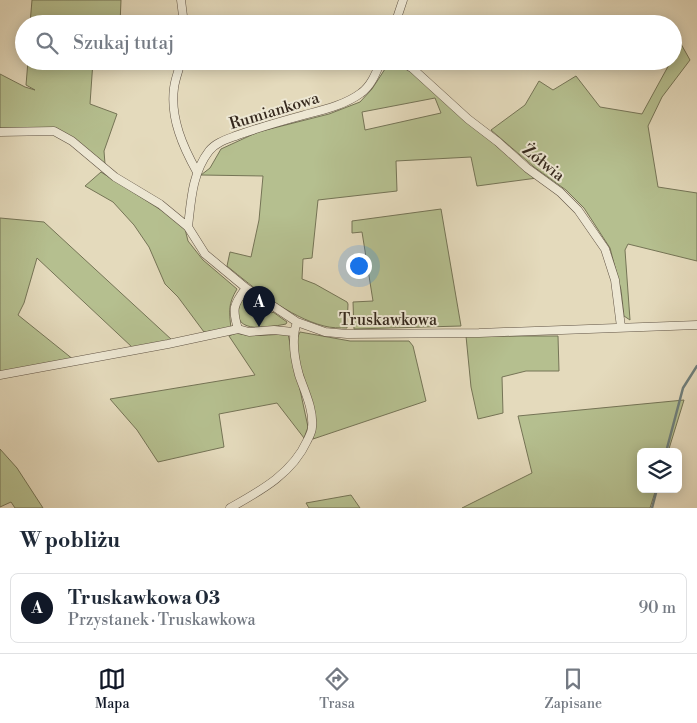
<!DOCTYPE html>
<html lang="pl">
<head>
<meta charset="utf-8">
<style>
	body { margin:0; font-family:"Libre Bodoni",serif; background:#f2f2f3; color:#1f2937 }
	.controls { position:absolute; right:15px; bottom:15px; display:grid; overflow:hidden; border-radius:8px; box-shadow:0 2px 12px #0003 }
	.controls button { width:45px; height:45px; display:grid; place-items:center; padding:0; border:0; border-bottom:1px solid #e0e1e3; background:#fff; color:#1f2937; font:25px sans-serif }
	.you { position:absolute; left:358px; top:265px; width:18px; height:18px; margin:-12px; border:4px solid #fff; border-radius:50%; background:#1a73e8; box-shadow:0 0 0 8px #1a73e833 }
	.badge { display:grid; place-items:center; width:32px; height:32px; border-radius:50%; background:#111827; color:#fff; font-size:16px; font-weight:700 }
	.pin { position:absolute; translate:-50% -41px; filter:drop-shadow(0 1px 2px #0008) }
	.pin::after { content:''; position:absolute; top:26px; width:18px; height:15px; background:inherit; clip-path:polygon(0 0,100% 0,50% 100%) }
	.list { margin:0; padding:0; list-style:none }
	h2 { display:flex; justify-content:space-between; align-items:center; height:65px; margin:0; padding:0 20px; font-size:21px }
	h2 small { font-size:16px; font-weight:400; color:#747a83 }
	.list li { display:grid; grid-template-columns:32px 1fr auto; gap:15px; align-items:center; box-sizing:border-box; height:70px; margin:0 10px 10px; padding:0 10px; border:1px solid #e0e1e3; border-radius:8px }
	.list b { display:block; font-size:19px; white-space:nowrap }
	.list p { margin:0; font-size:16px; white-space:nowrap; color:#747a83 }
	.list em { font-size:16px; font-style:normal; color:#747a83 }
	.icon { flex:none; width:28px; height:28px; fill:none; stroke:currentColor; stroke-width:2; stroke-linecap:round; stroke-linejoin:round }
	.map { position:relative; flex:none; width:697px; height:508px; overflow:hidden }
	.search { position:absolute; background:#fff; box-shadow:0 2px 12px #0003; left:15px; right:15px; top:15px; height:55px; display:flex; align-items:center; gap:12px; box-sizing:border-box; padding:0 18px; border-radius:28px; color:#747a83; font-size:19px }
	.sheet { height:145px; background:#fff }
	nav { display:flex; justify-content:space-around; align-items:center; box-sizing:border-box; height:70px; border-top:1px solid #e0e1e3; background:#fff; font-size:14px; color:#747a83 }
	nav a { display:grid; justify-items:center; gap:2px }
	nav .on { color:#111827 }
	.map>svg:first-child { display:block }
</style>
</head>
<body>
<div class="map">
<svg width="697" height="508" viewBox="0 0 697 508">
	<rect width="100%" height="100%" fill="#e4dabc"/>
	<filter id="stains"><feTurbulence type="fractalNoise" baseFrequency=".004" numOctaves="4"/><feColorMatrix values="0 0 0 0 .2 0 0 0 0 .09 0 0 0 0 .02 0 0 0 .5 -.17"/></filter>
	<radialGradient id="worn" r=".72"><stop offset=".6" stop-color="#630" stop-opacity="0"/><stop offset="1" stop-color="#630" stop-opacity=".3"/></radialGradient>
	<path fill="#b5bf8f" stroke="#757456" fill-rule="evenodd" d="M 32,0 L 121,0 L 120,24 L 30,24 Z
		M 681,44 L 690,60 L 662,97 L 648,126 L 658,187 L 697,193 L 697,261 L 628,244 L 625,250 L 630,320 L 624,316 L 621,290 L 610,248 L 584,208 L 566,190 L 534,167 L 491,130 L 525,105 L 539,81 L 553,90 L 576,76 L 600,107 L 642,114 L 671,61 L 673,61 L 673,58 Z
		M 28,61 L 93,61 L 90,104 L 117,114 L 104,151 L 105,164 L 54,129 L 0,128 L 0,74 L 25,87 L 35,90 L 26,85 Z
		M 405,66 L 415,72 L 503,152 L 537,178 L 477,186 L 471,157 L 396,161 L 397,191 L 318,200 L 312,258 L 303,259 L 302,279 L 315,284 L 347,302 L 348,304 L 347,328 C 340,328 331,328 324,326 C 289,317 254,288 227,266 L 230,252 L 251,257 L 259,220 L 263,176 L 201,175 L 210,168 L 221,149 L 258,132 L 329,114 L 360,102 L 372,89 L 385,69 ZM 435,98 L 441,113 L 365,130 L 362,112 Z
		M 101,172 L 172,217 L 185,229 L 188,241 L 203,260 L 237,289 C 228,304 229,311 231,328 L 204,332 L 178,297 L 165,284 L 149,247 L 134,225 L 113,202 L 85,186 Z
		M 441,209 L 461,326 L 354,329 L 353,302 L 373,301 L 362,232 L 352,233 L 352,221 Z
		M 0,218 L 44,222 L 172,340 L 133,348 L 37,258 L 24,303 L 18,315 L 74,360 L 0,373 Z
		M 250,298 L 252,298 L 267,308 L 263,314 L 266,316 L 270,312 L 272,313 L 273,312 L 287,322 L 286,324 C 266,328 227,335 241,301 Z
		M 300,332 L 350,341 L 409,341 L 413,346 L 426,401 L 313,439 L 315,414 L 300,366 L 296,341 Z
		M 236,333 C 253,338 271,334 288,334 L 308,427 L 304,438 L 277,403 L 219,414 L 224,447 L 158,462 L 137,430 L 110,399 L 255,375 L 229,336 Z
		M 466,336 L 558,336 L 559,371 L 526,371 L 502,377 L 503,413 L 478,419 L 471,387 Z
		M 684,400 L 668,452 L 641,452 L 641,489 L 656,489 L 650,508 L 462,508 L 532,473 L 518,416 Z
		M 0,449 L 17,468 L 43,508 L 15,508 L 11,502 L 0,507 Z
		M 351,495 L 360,508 L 309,508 L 306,503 Z"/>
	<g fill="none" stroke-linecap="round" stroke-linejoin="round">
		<path stroke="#707f7b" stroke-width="2.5" d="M 666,452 L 683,388 L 697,366
			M 652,508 L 657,489"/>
		<defs>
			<path id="minor" d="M 181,0 L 184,24
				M 395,24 L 403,0
				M 181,61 C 179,70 175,79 174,88 C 170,118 183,147 197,172
				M 391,61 L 405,64 L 412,68 L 468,119 L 498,142 L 527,168 L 560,192 L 578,210 L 605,249 L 615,280 L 621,327
				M 0,132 L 54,131 L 72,141 L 115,177 L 160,204 L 188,227 L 205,254 L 246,288 L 297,322 L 325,332 L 347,334 L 479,333 L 697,325
				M 188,227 C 191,201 192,173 209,151 C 216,142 228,139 238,135 C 260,127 282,121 304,115 C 323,110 345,105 361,93 C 371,86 376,73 381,61
				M 246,288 C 233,305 232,309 238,329 L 249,332 L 274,330 L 293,332
				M 0,375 L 168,344 L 238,329
				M 230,508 C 260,491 292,474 307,441 C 309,437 312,432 312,427 C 314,410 304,390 299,375 C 294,357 291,339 297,322"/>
		</defs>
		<use href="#minor" stroke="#615445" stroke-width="9"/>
		<use href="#minor" stroke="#ede7d3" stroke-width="8"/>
	</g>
	<g text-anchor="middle" stroke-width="4" stroke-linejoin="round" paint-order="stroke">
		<g font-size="16" fill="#35281d" stroke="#ede7d3">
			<text transform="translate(274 110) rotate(-17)" y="6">Rumiankowa</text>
			<text transform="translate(544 162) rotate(38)" y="6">Żółwia</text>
			<text x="388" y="325">Truskawkowa</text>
		</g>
	</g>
	<rect width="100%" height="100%" filter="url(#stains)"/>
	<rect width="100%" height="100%" fill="url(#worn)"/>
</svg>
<div class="controls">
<button><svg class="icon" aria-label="layers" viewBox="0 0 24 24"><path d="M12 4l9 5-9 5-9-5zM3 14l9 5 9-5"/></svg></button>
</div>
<div class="you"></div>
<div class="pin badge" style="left:259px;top:327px">A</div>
<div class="search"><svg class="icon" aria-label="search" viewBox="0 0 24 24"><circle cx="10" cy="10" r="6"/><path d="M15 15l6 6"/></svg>Szukaj tutaj</div>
</div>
<section class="sheet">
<h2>W pobliżu<small></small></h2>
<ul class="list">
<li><span class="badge">A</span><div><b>Truskawkowa 03</b><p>Przystanek · Truskawkowa</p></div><em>90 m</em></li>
</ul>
</section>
<nav>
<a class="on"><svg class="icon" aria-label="map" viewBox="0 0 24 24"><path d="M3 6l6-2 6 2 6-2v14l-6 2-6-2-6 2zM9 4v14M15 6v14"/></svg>Mapa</a>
<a><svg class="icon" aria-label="directions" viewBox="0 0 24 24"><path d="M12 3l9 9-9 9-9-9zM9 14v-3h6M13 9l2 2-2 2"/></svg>Trasa</a>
<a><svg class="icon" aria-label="saved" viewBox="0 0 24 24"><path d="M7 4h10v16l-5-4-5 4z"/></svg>Zapisane</a>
</nav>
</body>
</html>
